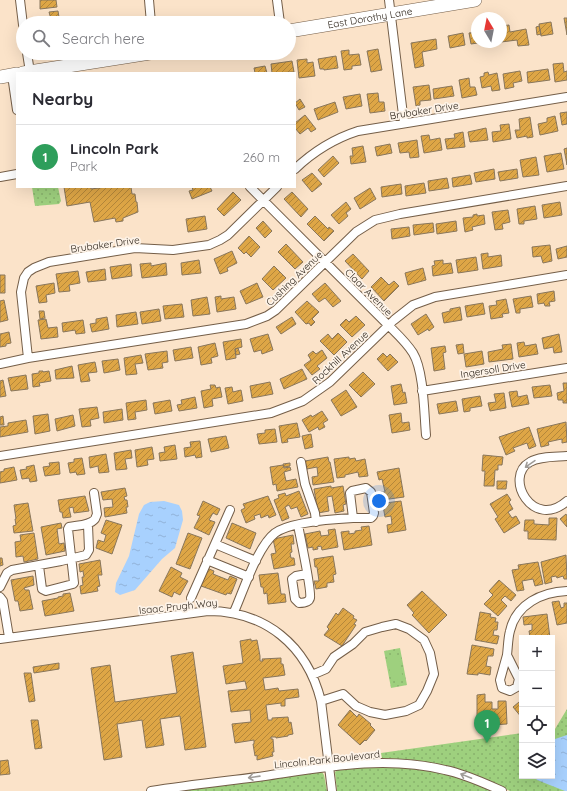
<!DOCTYPE html>
<html lang="en">
<head>
<meta charset="utf-8">
<style>
	body { margin:0; font-family:Quicksand,sans-serif; background:#f2f2f3; color:#2b2b33 }
	.controls { position:absolute; right:12px; bottom:12px; display:grid; overflow:hidden; border-radius:0px; box-shadow:0 4px 16px #0002 }
	.controls button { width:36px; height:36px; display:grid; place-items:center; padding:0; border:0; border-bottom:1px solid #e1e1e2; background:#fff; color:#2b2b33; font:20px sans-serif }
	.compass { position:absolute; left:471px; top:12px; width:36px; height:36px; border-radius:50%; background:#fff; box-shadow:0 4px 16px #0002; rotate:350deg }
	.you { position:absolute; left:379px; top:501px; width:14px; height:14px; margin:-10px; border:3px solid #fff; border-radius:50%; background:#1a73e8; box-shadow:0 0 0 6px #1a73e833 }
	.badge { display:grid; place-items:center; width:26px; height:26px; border-radius:50%; background:#ea580c; color:#fff; font-size:13px; font-weight:700 }
	.pin { position:absolute; translate:-50% -33px; filter:drop-shadow(0 1px 2px #0008) }
	.pin::after { content:''; position:absolute; top:21px; width:14px; height:12px; background:inherit; clip-path:polygon(0 0,100% 0,50% 100%) }
	.list { margin:0; padding:0; list-style:none }
	h2 { display:flex; justify-content:space-between; align-items:center; height:52px; margin:0; padding:0 16px; font-size:17px }
	h2 small { font-size:13px; font-weight:400; color:#7c7c81 }
	.list li { display:grid; grid-template-columns:26px 1fr auto; gap:12px; align-items:center; box-sizing:border-box; height:64px; padding:0 16px; border-top:1px solid #e1e1e2 }
	.list b { display:block; font-size:15px; white-space:nowrap }
	.list p { margin:0; font-size:13px; white-space:nowrap; color:#7c7c81 }
	.list em { font-size:13px; font-style:normal; color:#7c7c81 }
	.icon { flex:none; width:22px; height:22px; fill:none; stroke:currentColor; stroke-width:2; stroke-linecap:round; stroke-linejoin:round }
	.map { position:relative; flex:none; width:567px; height:791px; overflow:hidden }
	.search { position:absolute; background:#fff; box-shadow:0 4px 16px #0002; left:16px; top:16px; width:280px; height:44px; display:flex; align-items:center; gap:10px; box-sizing:border-box; padding:0 14px; border-radius:22px; color:#7c7c81; font-size:15px }
	.panel { position:absolute; background:#fff; box-shadow:0 4px 16px #0002; left:16px; top:72px; width:280px; height:116px; border-radius:0px }
	.map>svg:first-child { display:block }
</style>
</head>
<body>
<div class="map">
<svg width="567" height="791" viewBox="0 0 567 791">
	<defs>
		<pattern id="grass-dots" width="8" height="8" patternUnits="userSpaceOnUse"><rect width="8" height="8" fill="#9ed07e"/><path d="M2 2h.1M6 6h.1" fill="none" stroke="#88b26c" stroke-width="1.8" stroke-linecap="round"/></pattern>
		<pattern id="water-ripples" width="26" height="14" patternUnits="userSpaceOnUse"><rect width="26" height="14" fill="#a8d1fe"/><path d="M2 4q2-2 4 0t4 0M15 11q2-2 4 0t4 0" fill="none" stroke="#91b3d9"/></pattern>
		<pattern id="building-hatch" width="6" height="6" patternUnits="userSpaceOnUse"><rect width="6" height="6" fill="#dea646"/><path d="M-1 1l2-2M0 6l6-6M5 7l2-2" fill="none" stroke="#b4873a"/></pattern>
	</defs>
	<rect width="100%" height="100%" fill="#fbe3c9"/>
	<path fill="url(#grass-dots)" d="M 32,187 L 58,187 L 61,201 L 59,204 L 35,206 Z
		M 400,648 L 407,685 L 391,688 L 384,651 Z
		M 567,709 L 567,791 L 510,791 L 490,782 L 447,767 L 415,760 L 382,758 L 381,753 L 522,733 L 522,776 L 552,776 L 552,729 L 555,729 Z
		M 396,766 L 441,772 L 463,779 L 494,791 L 337,791 L 335,772 L 339,769 Z
		M 317,772 L 322,772 L 324,775 L 327,791 L 181,791 Z"/>
	<path fill="#9ed07e" d="M 398,655 L 403,679 L 392,681 L 387,657 Z"/>
	<path fill="url(#water-ripples)" d="M 164,501 L 179,505 L 182,511 L 183,520 L 175,548 L 162,559 L 135,590 L 120,595 L 115,592 L 116,583 L 129,556 L 139,514 L 144,505 L 150,502 Z
		M 567,735 L 567,791 L 565,791 L 537,780 L 534,776 L 552,776 L 552,740 Z"/>
	<path fill="url(#building-hatch)" stroke="#88765c" d="M 40,0 L 56,0 L 57,7 L 40,9 Z
		M 58,11 L 60,23 L 52,23 L 49,12 Z
		M 564,18 L 567,18 L 567,35 Z
		M 551,22 L 553,34 L 541,36 L 539,24 Z
		M 509,25 L 510,32 L 526,29 L 529,45 L 518,46 L 517,40 L 501,42 L 501,26 Z
		M 539,26 L 541,34 L 537,35 L 536,27 Z
		M 477,32 L 477,42 L 485,42 L 471,44 L 469,33 Z
		M 463,33 L 465,45 L 450,48 L 448,36 Z
		M 436,39 L 437,49 L 422,52 L 424,66 L 415,68 L 411,43 Z
		M 378,49 L 382,70 L 371,72 L 367,51 Z
		M 349,50 L 349,55 L 359,54 L 361,65 L 352,66 L 352,69 L 344,70 L 341,51 Z
		M 336,56 L 338,68 L 324,70 L 324,69 L 320,69 L 318,59 Z
		M 307,59 L 307,63 L 313,62 L 315,76 L 299,78 L 297,60 Z
		M 292,61 L 294,72 L 272,73 L 271,64 Z
		M 563,63 L 564,72 L 567,71 L 567,80 L 555,82 L 553,64 Z
		M 265,66 L 267,73 L 255,73 L 254,68 Z
		M 548,69 L 550,80 L 528,83 L 527,72 Z
		M 520,71 L 522,81 L 513,83 L 514,87 L 505,89 L 503,74 Z
		M 488,72 L 489,75 L 497,73 L 500,90 L 492,91 L 491,86 L 482,88 L 480,77 L 484,76 L 484,73 Z
		M 469,78 L 470,87 L 475,87 L 477,95 L 462,98 L 459,80 Z
		M 429,85 L 431,100 L 420,101 L 420,105 L 416,106 L 413,87 Z
		M 452,86 L 454,96 L 434,99 L 433,89 Z
		M 378,93 L 379,102 L 384,102 L 385,111 L 370,113 L 367,94 Z
		M 360,94 L 362,106 L 346,109 L 343,97 Z
		M 300,99 L 305,107 L 299,110 L 295,103 Z
		M 335,102 L 338,112 L 318,120 L 314,109 Z
		M 567,112 L 567,124 L 562,125 L 560,113 Z
		M 305,115 L 316,129 L 311,132 L 308,128 L 300,134 L 295,128 L 295,123 Z
		M 555,116 L 558,131 L 540,135 L 538,124 L 547,122 L 547,118 Z
		M 530,117 L 533,137 L 527,138 L 527,136 L 517,138 L 515,130 L 520,130 L 519,119 Z
		M 509,124 L 511,139 L 493,142 L 492,132 L 501,131 L 500,125 Z
		M 486,128 L 488,140 L 470,142 L 468,132 Z
		M 463,132 L 465,147 L 447,149 L 445,139 L 455,138 L 454,134 Z
		M 429,135 L 430,140 L 440,138 L 442,150 L 424,153 L 421,136 Z
		M 417,140 L 419,157 L 410,158 L 409,152 L 400,153 L 398,143 Z
		M 390,144 L 392,153 L 377,156 L 375,147 Z
		M 363,146 L 366,162 L 351,164 L 350,156 L 353,156 L 352,148 Z
		M 567,148 L 567,165 L 564,149 Z
		M 561,153 L 564,169 L 547,172 L 544,156 Z
		M 333,156 L 339,163 L 324,177 L 318,170 Z
		M 536,157 L 539,175 L 523,177 L 520,160 Z
		M 494,169 L 495,179 L 476,182 L 474,173 Z
		M 517,169 L 518,178 L 500,181 L 498,172 Z
		M 312,173 L 322,184 L 312,192 L 302,180 Z
		M 470,175 L 472,184 L 453,187 L 452,178 Z
		M 447,178 L 449,188 L 429,191 L 428,181 Z
		M 424,183 L 426,193 L 406,196 L 405,186 Z
		M 401,184 L 402,194 L 382,197 L 381,187 Z
		M 64,187 L 91,187 L 91,189 L 106,187 L 131,187 L 132,194 L 135,194 L 136,202 L 137,202 L 138,212 L 123,218 L 123,221 L 116,222 L 115,218 L 94,222 L 90,202 L 67,206 Z
		M 192,187 L 210,187 L 212,191 L 192,199 L 189,191 L 193,190 Z
		M 370,188 L 376,199 L 360,209 L 354,198 Z
		M 233,192 L 241,200 L 224,216 L 217,209 Z
		M 292,192 L 308,209 L 301,217 L 284,199 Z
		M 346,202 L 351,209 L 346,213 L 348,216 L 339,224 L 331,215 Z
		M 560,202 L 562,215 L 544,218 L 542,205 Z
		M 535,206 L 537,219 L 524,221 L 524,224 L 519,224 L 517,209 Z
		M 508,210 L 510,222 L 502,224 L 503,229 L 495,230 L 492,212 Z
		M 477,214 L 477,216 L 484,215 L 485,224 L 472,227 L 473,230 L 465,232 L 463,218 L 473,217 L 473,215 Z
		M 205,216 L 207,229 L 188,232 L 186,219 Z
		M 315,216 L 328,229 L 329,227 L 334,231 L 324,241 L 307,224 Z
		M 263,221 L 272,231 L 265,238 L 256,228 Z
		M 456,221 L 457,231 L 437,234 L 436,224 Z
		M 433,223 L 434,232 L 414,235 L 413,225 Z
		M 409,227 L 410,236 L 392,239 L 391,229 Z
		M 249,236 L 260,247 L 251,257 L 246,252 L 244,254 L 238,248 Z
		M 286,244 L 303,262 L 295,269 L 278,252 Z
		M 550,245 L 552,261 L 543,263 L 541,256 L 533,257 L 532,247 Z
		M 567,246 L 567,257 L 558,259 L 556,249 Z
		M 232,251 L 237,263 L 227,268 L 228,271 L 220,274 L 214,259 Z
		M 488,253 L 488,257 L 501,255 L 502,266 L 483,269 L 481,254 Z
		M 353,254 L 369,271 L 362,279 L 345,261 Z
		M 476,257 L 478,270 L 458,273 L 456,260 Z
		M 199,260 L 201,273 L 182,275 L 181,263 Z
		M 443,260 L 443,264 L 451,263 L 453,273 L 433,276 L 432,266 L 435,265 L 434,261 Z
		M 151,263 L 151,266 L 166,263 L 167,275 L 142,278 L 140,264 Z
		M 131,264 L 132,276 L 112,279 L 110,267 Z
		M 274,266 L 286,278 L 273,290 L 262,279 Z
		M 423,268 L 426,280 L 408,285 L 405,273 Z
		M 105,269 L 106,280 L 88,282 L 86,272 Z
		M 78,271 L 80,283 L 69,285 L 70,291 L 59,292 L 56,274 Z
		M 0,275 L 5,275 L 5,293 L 0,293 Z
		M 381,277 L 389,285 L 394,281 L 399,286 L 384,301 L 371,287 Z
		M 54,283 L 55,293 L 46,295 L 47,302 L 39,303 L 36,286 Z
		M 257,283 L 263,297 L 246,304 L 240,291 Z
		M 325,283 L 341,301 L 333,307 L 325,298 L 319,302 L 312,294 Z
		M 554,291 L 555,301 L 549,302 L 550,306 L 545,306 L 544,303 L 538,304 L 537,294 Z
		M 221,296 L 221,299 L 234,297 L 236,309 L 217,312 L 215,297 Z
		M 531,296 L 533,307 L 520,309 L 520,313 L 516,313 L 513,299 Z
		M 207,297 L 210,314 L 193,316 L 191,300 Z
		M 506,299 L 509,313 L 502,314 L 503,317 L 491,319 L 489,306 L 497,305 L 496,301 Z
		M 4,300 L 8,320 L 0,322 L 0,301 Z
		M 307,301 L 319,312 L 312,319 L 315,322 L 311,326 L 309,323 L 306,324 L 295,312 Z
		M 483,303 L 485,314 L 467,317 L 465,306 Z
		M 182,304 L 184,317 L 165,319 L 163,306 Z
		M 460,307 L 462,320 L 444,323 L 442,313 L 450,311 L 450,309 Z
		M 159,309 L 161,321 L 142,324 L 140,312 Z
		M 39,311 L 44,311 L 45,318 L 40,319 Z
		M 136,312 L 138,324 L 117,327 L 116,315 Z
		M 426,314 L 434,327 L 429,331 L 428,329 L 418,335 L 411,324 Z
		M 356,316 L 365,325 L 352,337 L 340,325 L 346,319 L 349,322 Z
		M 107,317 L 109,329 L 92,332 L 90,324 L 96,323 L 96,319 Z
		M 292,317 L 296,324 L 281,334 L 276,327 Z
		M 46,319 L 48,328 L 57,327 L 58,337 L 41,339 L 38,320 Z
		M 83,320 L 85,333 L 76,334 L 75,330 L 63,332 L 62,323 Z
		M 9,332 L 11,343 L 6,344 L 6,346 L 0,347 L 0,334 Z
		M 338,333 L 347,342 L 334,355 L 320,341 L 328,334 L 332,339 Z
		M 268,334 L 273,350 L 262,354 L 261,350 L 254,352 L 250,339 Z
		M 559,334 L 562,352 L 554,353 L 553,347 L 544,349 L 542,338 Z
		M 241,339 L 242,347 L 235,349 L 236,358 L 226,360 L 223,342 Z
		M 524,342 L 525,346 L 536,344 L 538,354 L 519,357 L 517,343 Z
		M 215,343 L 218,356 L 211,358 L 212,363 L 201,365 L 198,347 Z
		M 463,344 L 464,353 L 458,354 L 456,345 Z
		M 511,344 L 513,359 L 489,362 L 488,352 L 503,349 L 502,345 Z
		M 445,346 L 446,352 L 443,353 L 445,369 L 434,371 L 431,348 Z
		M 191,347 L 193,358 L 175,361 L 173,350 Z
		M 238,348 L 240,354 L 236,355 L 235,349 Z
		M 322,350 L 327,358 L 317,366 L 320,369 L 312,375 L 304,365 L 311,360 L 308,355 L 313,351 L 316,354 Z
		M 167,351 L 168,362 L 162,363 L 163,368 L 148,370 L 145,354 Z
		M 482,351 L 484,364 L 466,367 L 464,354 Z
		M 383,353 L 387,357 L 390,354 L 398,362 L 388,371 L 377,359 Z
		M 141,355 L 143,363 L 135,364 L 137,374 L 126,375 L 124,358 Z
		M 118,359 L 120,370 L 104,373 L 102,361 Z
		M 95,362 L 97,372 L 88,373 L 90,381 L 81,382 L 78,365 Z
		M 72,366 L 74,378 L 56,379 L 55,370 Z
		M 302,369 L 307,379 L 284,389 L 280,379 Z
		M 39,371 L 43,371 L 43,372 L 49,371 L 51,381 L 39,383 L 40,386 L 33,387 L 32,374 L 39,373 Z
		M 363,372 L 375,384 L 361,397 L 349,385 Z
		M 26,375 L 28,389 L 11,391 L 8,378 Z
		M 3,380 L 6,396 L 0,397 L 0,381 Z
		M 270,382 L 273,394 L 252,398 L 250,386 Z
		M 563,383 L 567,383 L 567,403 L 563,403 L 563,400 L 558,400 L 557,393 L 564,391 Z
		M 401,384 L 403,393 L 405,392 L 407,403 L 394,405 L 391,386 Z
		M 210,385 L 215,385 L 216,388 L 220,387 L 222,397 L 212,399 L 213,406 L 204,408 L 201,391 L 211,389 Z
		M 550,385 L 552,396 L 534,398 L 532,387 Z
		M 232,387 L 233,392 L 241,390 L 243,401 L 228,404 L 225,388 Z
		M 346,390 L 357,407 L 341,416 L 331,400 Z
		M 517,391 L 518,397 L 527,395 L 529,404 L 512,407 L 509,392 Z
		M 504,393 L 506,408 L 490,411 L 488,403 L 496,402 L 494,394 Z
		M 480,396 L 482,406 L 470,408 L 470,411 L 464,412 L 462,399 Z
		M 195,397 L 197,408 L 179,411 L 177,405 L 182,404 L 181,400 Z
		M 146,400 L 147,410 L 135,412 L 136,419 L 128,420 L 126,403 Z
		M 170,400 L 172,411 L 155,414 L 153,403 Z
		M 456,401 L 458,411 L 439,414 L 437,404 Z
		M 97,407 L 99,418 L 90,420 L 91,426 L 82,427 L 79,409 Z
		M 122,409 L 123,420 L 104,423 L 103,412 Z
		M 322,411 L 328,420 L 323,423 L 325,427 L 319,430 L 318,427 L 309,432 L 302,420 L 311,415 L 312,417 Z
		M 401,413 L 402,423 L 409,422 L 410,430 L 392,433 L 389,415 Z
		M 48,414 L 50,431 L 35,434 L 33,416 Z
		M 73,415 L 75,426 L 57,431 L 55,419 Z
		M 3,416 L 4,425 L 0,425 L 0,417 Z
		M 26,420 L 28,432 L 0,437 L 0,427 L 8,426 L 8,423 Z
		M 566,422 L 567,442 L 562,443 L 562,439 L 557,440 L 548,442 L 549,445 L 541,447 L 537,429 Z
		M 297,423 L 300,437 L 287,439 L 288,442 L 282,443 L 279,426 Z
		M 529,427 L 536,446 L 529,449 L 527,443 L 513,448 L 515,451 L 506,455 L 499,437 Z
		M 275,429 L 277,442 L 259,444 L 257,434 L 265,433 L 265,430 Z
		M 311,434 L 313,447 L 305,449 L 302,436 Z
		M 226,436 L 229,448 L 211,452 L 208,439 Z
		M 200,441 L 202,457 L 196,458 L 195,455 L 185,457 L 184,448 L 191,447 L 190,442 Z
		M 175,445 L 177,459 L 160,461 L 159,453 L 165,452 L 164,447 Z
		M 152,447 L 154,459 L 147,460 L 148,465 L 137,467 L 135,450 Z
		M 131,450 L 132,458 L 125,459 L 127,469 L 116,470 L 114,453 Z
		M 106,454 L 109,472 L 99,473 L 98,466 L 90,468 L 89,457 Z
		M 483,455 L 503,457 L 502,465 L 498,465 L 498,470 L 495,470 L 494,486 L 484,486 L 485,471 L 482,471 Z
		M 328,457 L 329,462 L 330,462 L 334,482 L 313,485 L 312,477 L 318,476 L 317,467 L 307,469 L 305,461 Z
		M 349,457 L 349,459 L 355,458 L 356,461 L 365,459 L 368,476 L 359,477 L 358,472 L 345,475 L 345,477 L 337,478 L 334,459 Z
		M 82,458 L 85,474 L 77,475 L 76,472 L 70,473 L 68,463 L 74,462 L 74,459 Z
		M 59,462 L 60,474 L 45,476 L 43,467 L 50,466 L 49,463 Z
		M 290,463 L 290,466 L 284,467 L 283,464 Z
		M 34,465 L 37,481 L 30,482 L 29,478 L 22,479 L 20,470 L 27,469 L 26,467 Z
		M 283,465 L 284,468 L 290,467 L 291,470 L 284,472 L 286,481 L 296,479 L 298,487 L 277,491 L 276,484 L 273,485 L 270,467 Z
		M 14,467 L 17,480 L 0,483 L 0,472 L 4,471 L 4,469 Z
		M 399,468 L 404,497 L 382,500 L 381,492 L 385,492 L 382,479 L 379,480 L 377,472 Z
		M 497,481 L 507,481 L 506,489 L 497,489 Z
		M 331,486 L 331,488 L 343,486 L 346,504 L 343,505 L 344,511 L 335,513 L 332,496 L 327,497 L 329,511 L 318,513 L 314,489 Z
		M 125,488 L 127,496 L 124,497 L 125,500 L 127,500 L 128,507 L 126,507 L 127,513 L 105,517 L 104,508 L 113,507 L 112,499 L 103,500 L 101,492 Z
		M 299,491 L 308,514 L 301,517 L 297,507 L 291,509 L 289,505 L 285,507 L 289,518 L 282,521 L 274,500 L 279,498 L 278,495 L 285,493 L 286,496 Z
		M 507,494 L 511,500 L 509,502 L 513,509 L 508,512 L 512,518 L 516,516 L 520,523 L 504,533 L 495,519 L 498,517 L 490,504 Z
		M 85,496 L 89,511 L 74,513 L 73,507 L 69,508 L 71,517 L 63,518 L 62,512 L 60,512 L 58,500 Z
		M 268,496 L 276,515 L 269,518 L 268,515 L 261,518 L 260,514 L 254,516 L 255,519 L 246,523 L 241,510 L 245,508 L 243,504 Z
		M 203,501 L 220,509 L 217,515 L 213,513 L 209,520 L 215,522 L 209,535 L 194,528 L 200,516 L 197,515 Z
		M 401,501 L 406,530 L 388,533 L 387,525 L 392,524 L 391,516 L 385,517 L 383,506 L 386,506 L 385,503 Z
		M 28,503 L 33,531 L 14,533 L 13,526 L 16,525 L 15,519 L 16,519 L 14,505 Z
		M 566,514 L 567,516 L 567,527 L 560,519 Z
		M 549,518 L 557,518 L 556,540 L 528,539 L 528,531 L 524,531 L 525,520 L 534,520 L 534,524 L 549,525 Z
		M 106,520 L 122,525 L 112,554 L 96,548 L 98,540 L 104,542 L 106,535 L 101,533 Z
		M 61,523 L 62,528 L 57,529 L 59,544 L 64,543 L 65,551 L 46,555 L 41,527 Z
		M 232,523 L 256,533 L 250,549 L 226,538 Z
		M 369,526 L 372,545 L 344,550 L 341,532 L 349,531 L 349,534 L 355,533 L 355,531 L 362,530 L 361,527 Z
		M 335,529 L 338,547 L 322,550 L 321,546 L 317,547 L 318,549 L 313,550 L 313,547 L 308,548 L 305,534 L 320,531 L 321,536 L 329,535 L 328,530 Z
		M 34,533 L 38,559 L 24,562 L 23,556 L 16,557 L 15,542 L 21,541 L 20,535 Z
		M 188,533 L 202,538 L 190,569 L 176,564 Z
		M 293,535 L 294,544 L 291,544 L 292,552 L 290,553 L 291,558 L 294,558 L 295,565 L 274,569 L 271,554 L 276,553 L 273,539 Z
		M 566,555 L 567,579 L 564,579 L 563,576 L 557,578 L 556,576 L 551,577 L 552,582 L 545,584 L 541,562 Z
		M 333,556 L 336,574 L 333,575 L 334,582 L 327,583 L 327,587 L 316,589 L 314,581 L 319,581 L 317,567 L 315,567 L 314,559 Z
		M 0,558 L 2,558 L 3,565 L 0,566 Z
		M 100,560 L 102,575 L 98,575 L 100,586 L 97,587 L 98,591 L 81,594 L 80,586 L 83,585 L 82,577 L 84,577 L 83,571 L 80,572 L 79,564 Z
		M 538,562 L 543,584 L 535,586 L 533,579 L 522,581 L 524,590 L 517,591 L 512,570 L 519,569 L 518,565 Z
		M 171,567 L 182,573 L 180,577 L 188,581 L 180,595 L 174,592 L 172,597 L 159,591 Z
		M 207,568 L 214,571 L 213,574 L 228,580 L 230,576 L 237,579 L 231,594 L 227,593 L 226,595 L 201,586 Z
		M 278,573 L 281,594 L 285,594 L 286,602 L 268,604 L 267,593 L 264,594 L 263,587 L 261,587 L 259,575 Z
		M 33,576 L 34,585 L 24,588 L 25,590 L 29,590 L 33,609 L 20,611 L 18,601 L 15,601 L 11,580 Z
		M 499,580 L 516,595 L 511,601 L 505,596 L 501,600 L 507,606 L 498,616 L 484,604 L 493,595 L 489,591 Z
		M 422,591 L 447,615 L 429,633 L 412,615 L 414,613 L 407,605 Z
		M 70,593 L 74,611 L 45,616 L 42,601 L 58,598 L 58,597 L 63,596 L 63,594 Z
		M 559,601 L 561,608 L 564,607 L 564,603 L 567,603 L 567,623 L 557,625 L 552,602 Z
		M 343,608 L 354,616 L 353,618 L 357,620 L 354,624 L 356,625 L 342,646 L 324,635 L 329,629 L 327,627 L 336,613 L 338,615 Z
		M 480,612 L 491,614 L 490,617 L 496,618 L 495,622 L 498,622 L 497,630 L 494,630 L 493,635 L 499,636 L 497,644 L 475,640 Z
		M 547,614 L 550,638 L 522,638 L 530,637 L 529,631 L 532,630 L 532,624 L 524,625 L 523,617 Z
		M 251,639 L 251,641 L 257,640 L 260,656 L 260,661 L 263,661 L 262,659 L 281,658 L 281,664 L 283,664 L 285,675 L 279,676 L 263,678 L 265,690 L 278,688 L 279,691 L 298,689 L 299,697 L 285,699 L 285,706 L 281,706 L 281,703 L 266,705 L 268,720 L 272,720 L 272,718 L 288,717 L 289,723 L 291,722 L 293,734 L 288,735 L 288,736 L 276,738 L 276,737 L 271,737 L 271,739 L 273,739 L 274,752 L 272,752 L 273,756 L 257,760 L 257,755 L 255,756 L 253,744 L 254,744 L 254,740 L 235,743 L 232,724 L 251,722 L 250,710 L 231,712 L 228,691 L 247,689 L 245,681 L 226,684 L 223,666 L 243,663 L 240,641 Z
		M 472,645 L 494,649 L 493,656 L 488,656 L 486,666 L 491,667 L 490,675 L 478,673 L 478,675 L 467,674 Z
		M 193,652 L 206,747 L 185,750 L 180,716 L 160,719 L 164,745 L 146,748 L 142,720 L 117,724 L 122,757 L 104,760 L 91,668 L 110,665 L 115,702 L 177,693 L 171,656 Z
		M 59,663 L 59,669 L 34,673 L 33,667 Z
		M 24,673 L 31,673 L 35,701 L 29,702 Z
		M 485,694 L 485,702 L 492,702 L 492,709 L 498,709 L 498,701 L 506,701 L 507,724 L 491,725 L 491,714 L 487,714 L 488,718 L 477,718 L 477,695 Z
		M 519,702 L 522,705 L 522,718 L 513,707 Z
		M 350,710 L 357,717 L 359,714 L 371,724 L 370,725 L 375,730 L 366,741 L 365,740 L 360,745 L 338,725 Z
		M 31,720 L 38,720 L 42,748 L 35,749 Z
		M 8,760 L 10,774 L 0,775 L 0,761 Z"/>
	<g fill="none" stroke-linecap="round" stroke-linejoin="round">
		<defs>
			<path id="minor" d="M 20,0 L 23,25
				M 149,0 L 151,23
				M 277,0 L 280,23
				M 389,0 L 404,123
				M 27,53 L 30,72
				M 12,75 L 17,110
				M 295,169 C 314,151 333,139 358,131 L 567,97
				M 0,177 L 17,174
				M 250,187 L 388,325 C 397,334 406,342 413,353 C 424,371 424,413 426,435
				M 28,358 L 21,292 L 24,278 L 28,272 L 34,268 L 49,262 L 135,248 L 173,250 L 209,245 L 220,240 L 228,235 L 277,187
				M 0,364 L 28,358 L 246,324 L 267,316 L 276,310 L 356,232 L 375,220 L 400,214 L 567,186
				M 422,391 L 567,368
				M 0,456 L 271,413 L 303,401 L 330,382 L 394,320 L 413,305 L 435,297 L 567,275
				M 567,456 C 556,457 540,456 530,462 C 503,477 533,531 567,501
				M 301,462 L 305,484 L 315,513 L 316,522
				M 366,488 L 371,492 L 374,513 L 373,516 L 371,518 L 353,518 L 350,493 L 352,491 Z
				M 298,525 C 300,536 312,591 310,598 C 309,602 303,603 299,603 L 295,599 L 292,579 L 296,576 L 307,574
				M 215,544 L 256,561
				M 207,560 L 249,577
				M 39,566 L 42,589 L 46,591 L 73,584 L 74,583 L 68,529 L 69,527 C 78,525 89,526 95,519 L 97,514 L 94,493
				M 0,587 L 7,573 L 12,570 L 61,561 L 86,555 L 89,550 L 88,525
				M 0,597 L 3,601 L 9,637
				M 191,598 L 230,510
				M 234,612 C 243,592 257,547 275,533 C 290,522 334,519 353,518
				M 0,639 L 208,611 C 265,611 307,645 321,701 L 332,791
				M 507,655 C 508,647 508,638 510,631 C 516,604 542,592 567,591
				M 507,655 L 519,679 L 517,687 L 510,691 L 502,688 L 500,680 Z
				M 312,675 L 326,669 L 334,657 L 353,644 L 365,632 L 382,627 L 396,624 L 409,629 L 424,640 L 430,653 L 434,674 L 427,691 L 419,705 L 406,711 L 385,715 L 370,712 L 356,706 L 343,694 L 321,701
				M 151,791 C 189,785 227,781 265,776 C 325,767 385,755 445,770 C 465,774 484,783 502,791"/>
			<g id="primary">
				<path id="s1" d="M 289,31 L 475,0"/>
				<path d="M 23,73 L 150,53"/>
				<path d="M 0,77 L 17,74"/>
			</g>
		</defs>
		<use href="#minor" stroke="#745e48" stroke-width="10"/>
		<use href="#primary" stroke="#745e48" stroke-width="14"/>
		<use href="#minor" stroke="#fff" stroke-width="8"/>
		<use href="#primary" stroke="#fff" stroke-width="13"/>
	</g>
	<defs><path id="oneway-shaft" d="M-6 0H5M1.5-3L5.5 0L1.5 3" fill="none" stroke-width="1.6" stroke-linecap="round" stroke-linejoin="round"/></defs>
	<g stroke="#a09c98">
		<use href="#oneway-shaft" transform="translate(530 464) rotate(145)"/>
		<use href="#oneway-shaft" transform="translate(466 776) rotate(-158)"/>
		<use href="#oneway-shaft" transform="translate(254 777) rotate(172)"/>
	</g>
	<g text-anchor="middle" stroke-width="3.5" stroke-linejoin="round" paint-order="stroke">
		<g font-size="10" fill="#2c2319" stroke="#fdf3e8">
			<text dy="4" stroke="none"><textPath href="#s1" startOffset="82">East Dorothy Lane</textPath></text>
			<text transform="translate(424 110) rotate(-9)" y="4">Brubaker Drive</text>
			<text transform="translate(105 244) rotate(-8)" y="4">Brubaker Drive</text>
			<text transform="translate(294 278) rotate(-44)" y="4">Cushing Avenue</text>
			<text transform="translate(369 292) rotate(45)" y="4">Claar Avenue</text>
			<text transform="translate(340 357) rotate(-43)" y="4">Rockhill Avenue</text>
			<text transform="translate(493 369) rotate(-9)" y="4">Ingersoll Drive</text>
			<text transform="translate(178 606) rotate(-6)" y="4">Isaac Prugh Way</text>
			<text transform="translate(327 759) rotate(-6)" y="4">Lincoln Park Boulevard</text>
		</g>
	</g>
</svg>
<div class="controls">
<button>+</button>
<button>−</button>
<button><svg class="icon" aria-label="locate" viewBox="0 0 24 24"><circle cx="12" cy="12" r="6"/><path d="M12 2v4M12 18v4M2 12h4M18 12h4"/></svg></button>
<button><svg class="icon" aria-label="layers" viewBox="0 0 24 24"><path d="M12 4l9 5-9 5-9-5zM3 14l9 5 9-5"/></svg></button>
</div>
<svg class="compass" viewBox="-18 -18 36 36"><path d="M0-13l5 13h-10z" fill="#e53935"/><path d="M0 13l5-13h-10z" fill="#7c7c81"/></svg>
<div class="you"></div>
<div class="pin badge" style="left:487px;top:743px;background:#2e9e5b">1</div>
<div class="search"><svg class="icon" aria-label="search" viewBox="0 0 24 24"><circle cx="10" cy="10" r="6"/><path d="M15 15l6 6"/></svg>Search here</div>
<section class="panel">
<h2>Nearby<small></small></h2>
<ul class="list">
<li><span class="badge" style="background:#2e9e5b">1</span><div><b>Lincoln Park</b><p>Park</p></div><em>260 m</em></li>
</ul>
</section>
</div>
</body>
</html>
